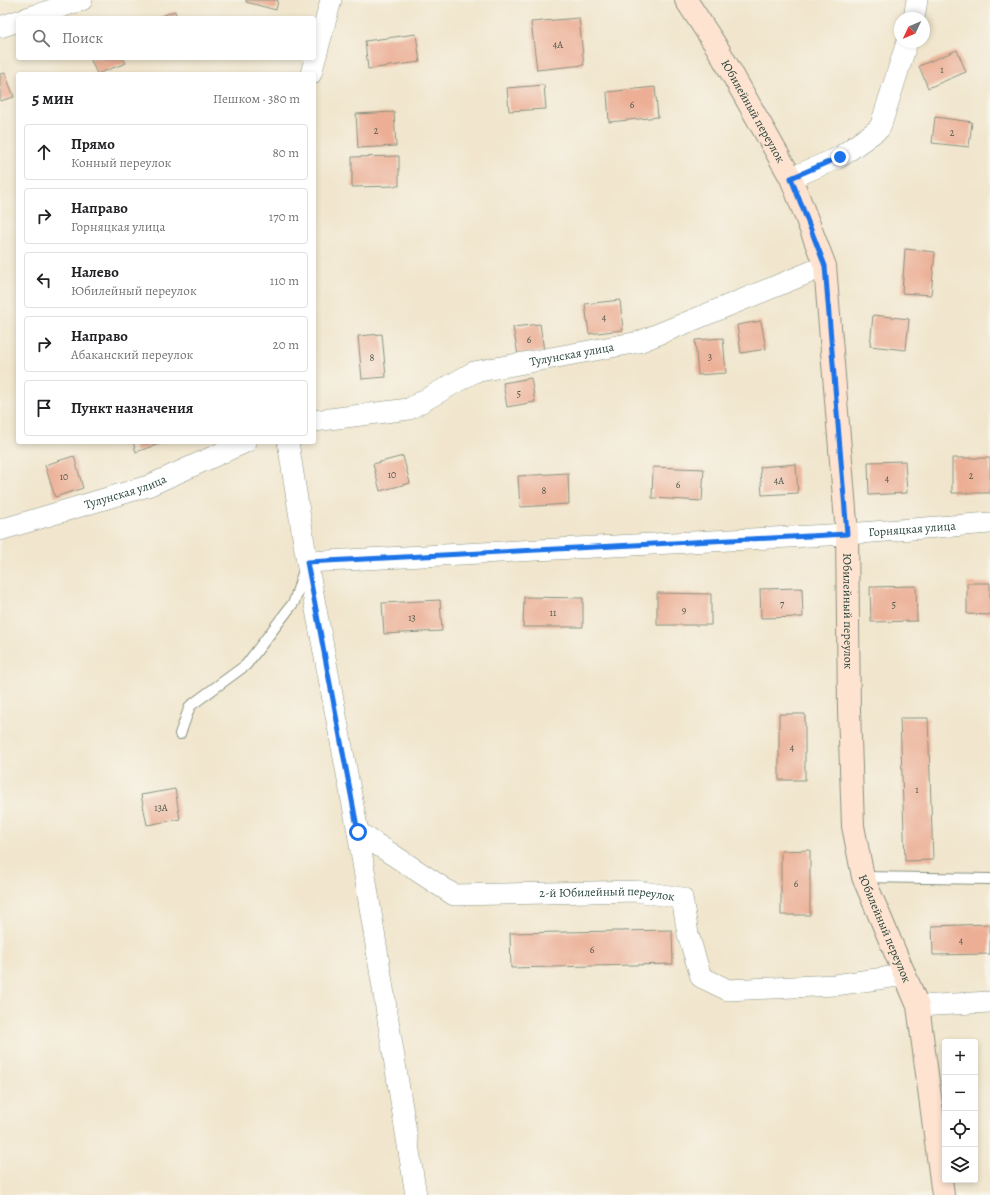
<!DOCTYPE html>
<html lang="ru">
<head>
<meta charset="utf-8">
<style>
	body { margin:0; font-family:Alegreya,serif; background:#f2f2f2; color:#202124 }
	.controls { position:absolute; right:12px; bottom:12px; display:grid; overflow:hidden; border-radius:4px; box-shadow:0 2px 6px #0003 }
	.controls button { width:36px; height:36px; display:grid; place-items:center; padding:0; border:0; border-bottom:1px solid #e0e0e0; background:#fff; color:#202124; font:20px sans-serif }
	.compass { position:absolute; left:894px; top:12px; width:36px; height:36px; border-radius:50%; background:#fff; box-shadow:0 2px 6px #0003; rotate:226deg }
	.stop { position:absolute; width:12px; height:12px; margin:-9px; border:3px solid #1a73e8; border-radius:50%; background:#fff }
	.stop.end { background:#1a73e8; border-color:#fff; box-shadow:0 1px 4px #0008 }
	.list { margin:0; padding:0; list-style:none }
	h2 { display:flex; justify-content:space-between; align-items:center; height:52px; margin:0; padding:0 16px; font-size:17px }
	h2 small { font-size:13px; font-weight:400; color:#757577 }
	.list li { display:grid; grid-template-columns:26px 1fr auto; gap:12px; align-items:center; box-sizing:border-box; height:56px; margin:0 8px 8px; padding:0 8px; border:1px solid #e0e0e0; border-radius:4px }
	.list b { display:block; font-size:15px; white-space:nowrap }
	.list p { margin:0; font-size:13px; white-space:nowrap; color:#757577 }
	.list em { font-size:13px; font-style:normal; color:#757577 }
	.icon { flex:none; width:22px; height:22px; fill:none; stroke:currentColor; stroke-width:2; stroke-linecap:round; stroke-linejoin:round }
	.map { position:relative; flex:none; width:990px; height:1195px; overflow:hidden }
	.search { position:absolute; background:#fff; box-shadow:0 2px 6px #0003; left:16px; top:16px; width:300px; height:44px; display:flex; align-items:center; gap:10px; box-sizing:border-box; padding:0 14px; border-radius:4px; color:#757577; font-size:15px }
	.panel { position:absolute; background:#fff; box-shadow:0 2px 6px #0003; left:16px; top:72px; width:300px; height:372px; border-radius:4px }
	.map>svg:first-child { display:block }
</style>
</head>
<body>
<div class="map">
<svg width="990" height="1195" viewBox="0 0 990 1195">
	<rect width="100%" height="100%" fill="#f7f3e8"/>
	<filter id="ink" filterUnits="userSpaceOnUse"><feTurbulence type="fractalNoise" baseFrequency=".025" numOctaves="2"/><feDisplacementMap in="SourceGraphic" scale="8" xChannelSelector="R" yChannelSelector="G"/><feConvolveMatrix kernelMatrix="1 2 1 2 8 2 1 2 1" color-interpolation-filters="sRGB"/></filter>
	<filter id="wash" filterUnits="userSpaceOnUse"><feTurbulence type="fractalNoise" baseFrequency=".012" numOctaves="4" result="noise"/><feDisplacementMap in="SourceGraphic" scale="16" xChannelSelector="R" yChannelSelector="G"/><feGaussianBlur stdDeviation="0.9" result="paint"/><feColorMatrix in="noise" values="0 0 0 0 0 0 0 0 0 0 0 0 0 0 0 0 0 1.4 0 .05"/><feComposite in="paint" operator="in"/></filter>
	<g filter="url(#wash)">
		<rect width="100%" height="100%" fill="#f1e6cd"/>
		<g id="blocks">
			<path fill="#ecaf95" d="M 246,0 L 278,0 L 276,10 L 246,2 Z
				M 175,11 L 177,18 L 156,18 Z
				M 579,18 L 584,65 L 537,70 L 531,22 Z
				M 416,34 L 420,62 L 368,69 L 365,41 Z
				M 957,50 L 966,72 L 928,88 L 919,66 Z
				M 90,58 L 123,58 L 126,63 L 97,74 Z
				M 5,73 L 14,97 L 0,101 L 0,74 Z
				M 544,85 L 546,109 L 509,111 L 507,88 Z
				M 655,87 L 658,117 L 609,122 L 607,92 Z
				M 394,112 L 396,146 L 358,148 L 356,114 Z
				M 935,117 L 972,122 L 969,147 L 932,143 Z
				M 399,156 L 399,186 L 352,187 L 352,157 Z
				M 905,249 L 935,252 L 931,295 L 902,293 Z
				M 620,300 L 623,330 L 589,334 L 585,304 Z
				M 873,315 L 909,319 L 906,350 L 870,346 Z
				M 761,321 L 766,349 L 741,353 L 737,325 Z
				M 540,324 L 544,351 L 518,355 L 513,327 Z
				M 382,334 L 386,377 L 362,379 L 358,336 Z
				M 723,338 L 726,373 L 698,375 L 695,340 Z
				M 531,378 L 535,402 L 507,407 L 503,383 Z
				M 133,442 L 165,442 L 136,452 Z
				M 74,456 L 83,488 L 55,497 L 45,465 Z
				M 403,456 L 410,483 L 380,491 L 373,464 Z
				M 952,458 L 990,458 L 990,493 L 952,493 Z
				M 905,461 L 907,493 L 869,495 L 868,462 Z
				M 796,464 L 798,493 L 762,495 L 760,467 Z
				M 653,467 L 704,469 L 702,501 L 652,498 Z
				M 568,473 L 569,504 L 520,507 L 518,476 Z
				M 967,583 L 990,583 L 990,615 L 967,614 Z
				M 916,586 L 917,621 L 871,622 L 870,587 Z
				M 802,588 L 803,617 L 761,618 L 760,589 Z
				M 657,593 L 711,594 L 711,625 L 657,625 Z
				M 524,597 L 583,598 L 583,627 L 523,627 Z
				M 440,600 L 442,631 L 384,634 L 382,603 Z
				M 779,714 L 805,714 L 805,780 L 779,780 Z
				M 900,718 L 928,718 L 933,860 L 905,861 Z
				M 175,789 L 180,819 L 147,825 L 141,795 Z
				M 810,850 L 810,915 L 781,915 L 781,851 Z
				M 990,924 L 990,954 L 933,955 L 932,926 Z
				M 672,930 L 673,964 L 511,968 L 510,933 Z"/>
		</g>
	</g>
	<g filter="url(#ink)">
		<use href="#blocks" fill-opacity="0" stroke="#889280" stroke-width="1"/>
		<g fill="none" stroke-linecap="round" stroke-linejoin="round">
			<defs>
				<path id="lane" d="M 180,734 L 190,706 L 246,665 L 294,602 L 304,570
					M 863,877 L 990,879"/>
				<g id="street">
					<path d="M 27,18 L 82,0"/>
					<path d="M 914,18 L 917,0"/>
					<path d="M 0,27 L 18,21"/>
					<path d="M 311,74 L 331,0"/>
					<path d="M 791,178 L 840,157 L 880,128 L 907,42"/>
					<path id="s1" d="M 314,421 L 409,409 L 474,372 L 639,342 L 825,266"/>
					<path d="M 288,442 L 307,562 L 358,832 L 416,1195"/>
					<path id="s2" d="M 0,530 L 148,486 L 246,442"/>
					<path id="s3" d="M 307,562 L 847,534 L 990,523"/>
					<path id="s4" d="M 358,832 L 454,895 L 636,891 L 682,898 L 688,934 L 701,977 L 728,990 L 835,985 L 905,975"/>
					<path d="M 918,1006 L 990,1002"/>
				</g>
				<g id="secondary">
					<path id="s5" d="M 686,0 L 718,49 L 791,178 L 825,266 L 847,534 L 849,710 L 853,826 L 863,877 L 918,1006 L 943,1195"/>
				</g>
			</defs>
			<use href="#lane" stroke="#889280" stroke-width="12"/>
			<use href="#street" stroke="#889280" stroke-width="22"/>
			<use href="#secondary" stroke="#889280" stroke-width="24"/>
			<use href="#lane" stroke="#fff" stroke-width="10"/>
			<use href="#street" stroke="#fff" stroke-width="21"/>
			<use href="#secondary" stroke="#fee3d1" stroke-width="22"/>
		</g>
	</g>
	<g fill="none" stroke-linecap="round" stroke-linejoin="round" filter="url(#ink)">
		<path stroke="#1a73e8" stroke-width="5" d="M 358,832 L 307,562 L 847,534 L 825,266 L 791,178 L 840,157"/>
	</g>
	<g text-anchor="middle" stroke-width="4" stroke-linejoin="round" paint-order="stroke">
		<g font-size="10" fill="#525a4c">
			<text x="558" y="48">4А</text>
			<text x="942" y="73">1</text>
			<text x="632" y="108">6</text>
			<text x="376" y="134">2</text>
			<text x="952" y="136">2</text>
			<text x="604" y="321">4</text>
			<text x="529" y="343">6</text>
			<text x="710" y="360">3</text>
			<text x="372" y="361">8</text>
			<text x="519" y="397">5</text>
			<text x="392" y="478">10</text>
			<text x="971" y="479">2</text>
			<text x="64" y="480">10</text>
			<text x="887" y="482">4</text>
			<text x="779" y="484">4А</text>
			<text x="678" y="488">6</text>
			<text x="544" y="494">8</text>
			<text x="782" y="607">7</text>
			<text x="894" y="608">5</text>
			<text x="684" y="613">9</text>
			<text x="553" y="616">11</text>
			<text x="412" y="621">13</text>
			<text x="792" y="751">4</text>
			<text x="917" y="793">1</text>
			<text x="161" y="811">13А</text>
			<text x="796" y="887">6</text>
			<text x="961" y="944">4</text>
			<text x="592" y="953">6</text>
		</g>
		<g font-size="12" fill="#1f3d34" stroke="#f7f3e8">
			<text dy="4" stroke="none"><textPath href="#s5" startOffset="130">Юбилейный переулок</textPath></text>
			<text dy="4" stroke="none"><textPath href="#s1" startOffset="270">Тулунская улица</textPath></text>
			<text dy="4" stroke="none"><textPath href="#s2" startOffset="131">Тулунская улица</textPath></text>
			<text dy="4" stroke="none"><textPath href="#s3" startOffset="606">Горняцкая улица</textPath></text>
			<text dy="4" stroke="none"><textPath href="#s5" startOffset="647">Юбилейный переулок</textPath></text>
			<text dy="4" stroke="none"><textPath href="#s4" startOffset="268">2-й Юбилейный переулок</textPath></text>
			<text dy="4" stroke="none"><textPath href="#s5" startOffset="970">Юбилейный переулок</textPath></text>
		</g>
	</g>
</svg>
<div class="controls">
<button>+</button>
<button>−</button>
<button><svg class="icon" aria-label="locate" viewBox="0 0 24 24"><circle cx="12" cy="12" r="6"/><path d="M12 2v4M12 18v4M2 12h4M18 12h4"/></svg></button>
<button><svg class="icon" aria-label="layers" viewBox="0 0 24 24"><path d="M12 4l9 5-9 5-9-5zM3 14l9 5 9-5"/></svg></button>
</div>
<svg class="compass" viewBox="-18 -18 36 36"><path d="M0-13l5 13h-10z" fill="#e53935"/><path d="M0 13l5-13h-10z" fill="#757577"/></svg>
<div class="stop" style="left:358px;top:832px"></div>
<div class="stop end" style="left:840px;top:157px"></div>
<div class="search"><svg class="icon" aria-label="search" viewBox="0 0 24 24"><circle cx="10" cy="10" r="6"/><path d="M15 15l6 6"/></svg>Поиск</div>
<section class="panel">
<h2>5 мин<small>Пешком · 380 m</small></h2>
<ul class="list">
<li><svg class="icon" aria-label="ahead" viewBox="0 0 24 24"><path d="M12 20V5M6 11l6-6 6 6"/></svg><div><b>Прямо</b><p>Конный переулок</p></div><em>80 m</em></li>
<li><svg class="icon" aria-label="right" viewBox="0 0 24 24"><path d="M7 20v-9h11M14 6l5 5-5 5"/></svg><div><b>Направо</b><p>Горняцкая улица</p></div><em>170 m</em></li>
<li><svg class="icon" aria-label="left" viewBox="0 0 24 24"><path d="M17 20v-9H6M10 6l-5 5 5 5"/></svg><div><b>Налево</b><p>Юбилейный переулок</p></div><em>110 m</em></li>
<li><svg class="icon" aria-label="right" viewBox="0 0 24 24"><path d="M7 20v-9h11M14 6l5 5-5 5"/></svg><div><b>Направо</b><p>Абаканский переулок</p></div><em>20 m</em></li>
<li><svg class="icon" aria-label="arrive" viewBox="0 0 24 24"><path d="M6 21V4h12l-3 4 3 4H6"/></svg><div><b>Пункт назначения</b></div></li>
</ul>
</section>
</div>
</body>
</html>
